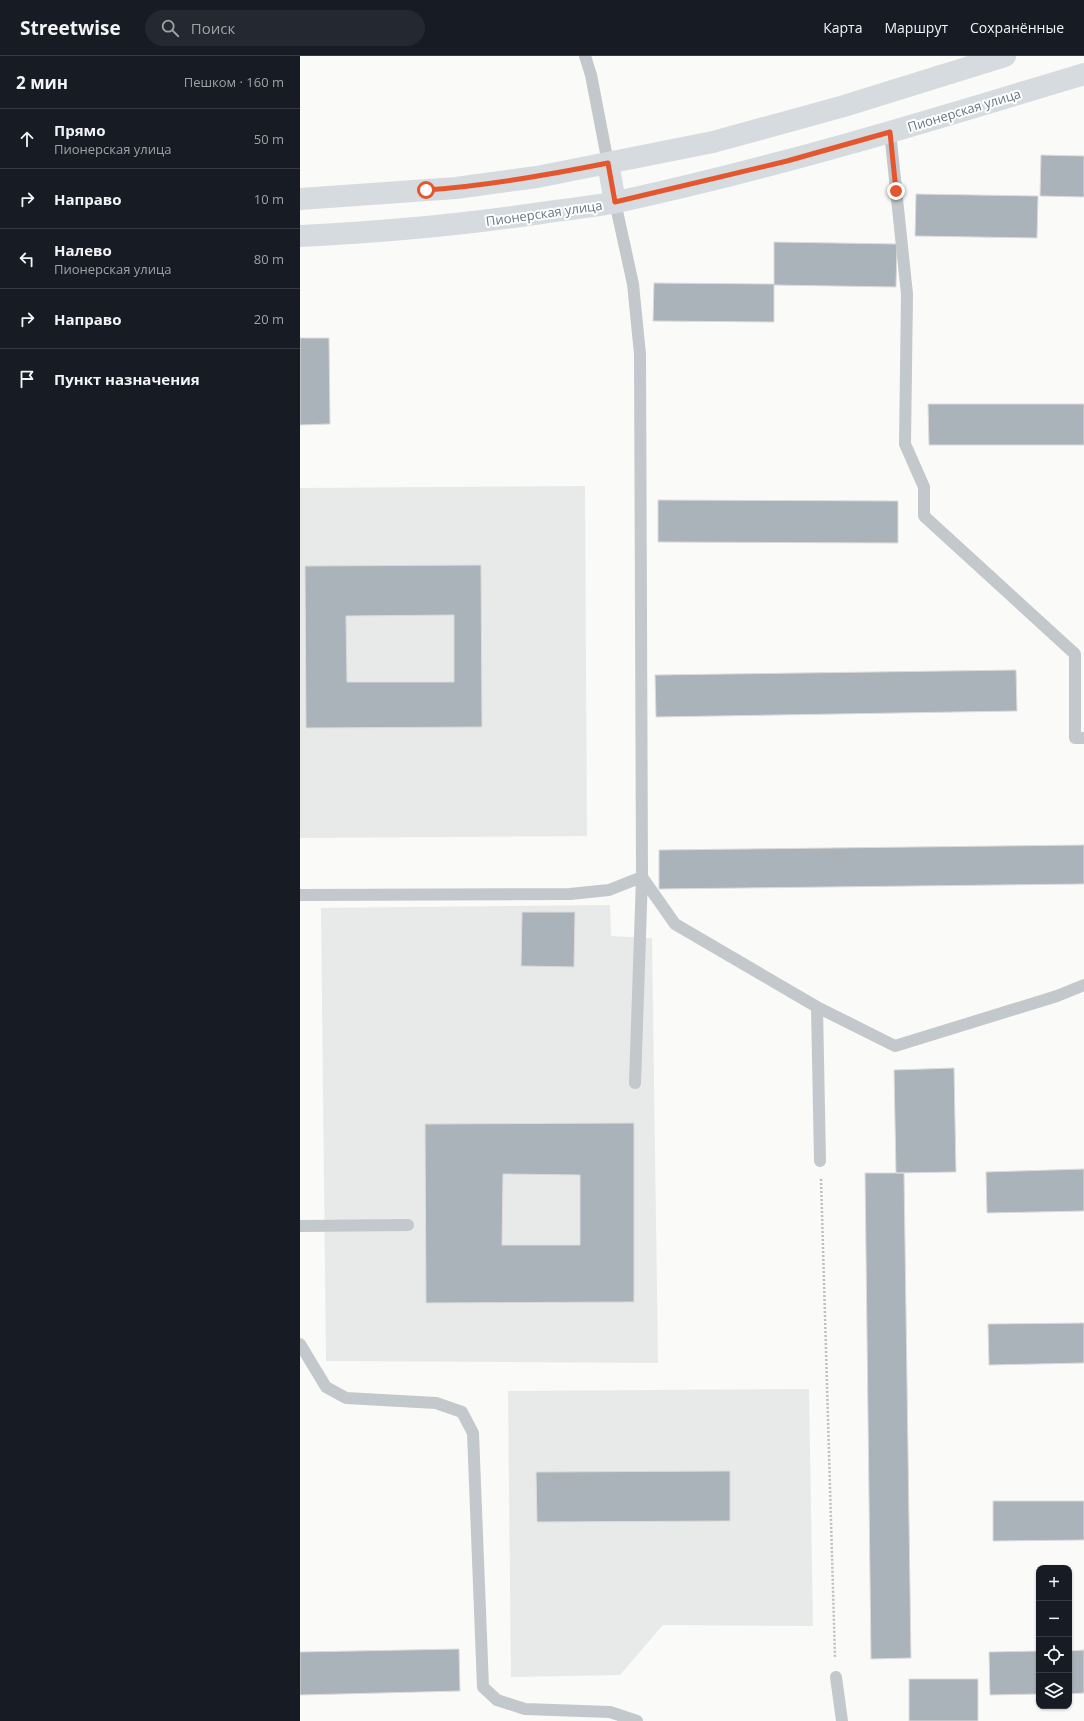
<!DOCTYPE html>
<html lang="ru">
<head>
<meta charset="utf-8">
<style>
	body { margin:0; font-family:"Open Sans",sans-serif; background:#242831; color:#f1f3f6 }
	.controls { position:absolute; right:12px; bottom:12px; display:grid; overflow:hidden; border-radius:8px; box-shadow:0 1px 3px #0004 }
	.controls button { width:36px; height:36px; display:grid; place-items:center; padding:0; border:0; border-bottom:1px solid #363941; background:#171b24; color:#f1f3f6; font:20px sans-serif }
	.stop { position:absolute; width:12px; height:12px; margin:-9px; border:3px solid #e4572e; border-radius:50%; background:#fff }
	.stop.end { background:#e4572e; border-color:#fff; box-shadow:0 1px 4px #0008 }
	.list { margin:0; padding:0; list-style:none }
	h2 { display:flex; justify-content:space-between; align-items:center; height:52px; margin:0; padding:0 16px; font-size:17px }
	h2 small { font-size:13px; font-weight:400; color:#9ea1a6 }
	.list li { display:grid; grid-template-columns:26px 1fr auto; gap:12px; align-items:center; box-sizing:border-box; height:60px; padding:0 16px; border-top:1px solid #363941 }
	.list b { display:block; font-size:15px; white-space:nowrap }
	.list p { margin:0; font-size:13px; white-space:nowrap; color:#9ea1a6 }
	.list em { font-size:13px; font-style:normal; color:#9ea1a6 }
	.icon { flex:none; width:22px; height:22px; fill:none; stroke:currentColor; stroke-width:2; stroke-linecap:round; stroke-linejoin:round }
	.map { position:relative; flex:none; width:784px; height:1665px; overflow:hidden }
	header { display:flex; align-items:center; gap:24px; box-sizing:border-box; height:56px; padding:0 20px; background:#171b24; border-bottom:1px solid #363941 }
	header strong { font-size:19px }
	nav { display:flex; gap:22px; margin-inline-start:auto; font-size:14px }
	.search { width:280px; height:36px; background:#242831; display:flex; align-items:center; gap:10px; box-sizing:border-box; padding:0 14px; border-radius:22px; color:#9ea1a6; font-size:15px }
	main { display:flex }
	aside { flex:1; background:#171b24 }
	.map>svg:first-child { display:block }
</style>
</head>
<body>
<header>
<strong>Streetwise</strong>
<div class="search"><svg class="icon" aria-label="search" viewBox="0 0 24 24"><circle cx="10" cy="10" r="6"/><path d="M15 15l6 6"/></svg>Поиск</div>
<nav><a>Карта</a><a>Маршрут</a><a>Сохранённые</a></nav>
</header>
<main>
<aside>
<h2>2 мин<small>Пешком · 160 m</small></h2>
<ul class="list">
<li><svg class="icon" aria-label="ahead" viewBox="0 0 24 24"><path d="M12 20V5M6 11l6-6 6 6"/></svg><div><b>Прямо</b><p>Пионерская улица</p></div><em>50 m</em></li>
<li><svg class="icon" aria-label="right" viewBox="0 0 24 24"><path d="M7 20v-9h11M14 6l5 5-5 5"/></svg><div><b>Направо</b></div><em>10 m</em></li>
<li><svg class="icon" aria-label="left" viewBox="0 0 24 24"><path d="M17 20v-9H6M10 6l-5 5 5 5"/></svg><div><b>Налево</b><p>Пионерская улица</p></div><em>80 m</em></li>
<li><svg class="icon" aria-label="right" viewBox="0 0 24 24"><path d="M7 20v-9h11M14 6l5 5-5 5"/></svg><div><b>Направо</b></div><em>20 m</em></li>
<li><svg class="icon" aria-label="arrive" viewBox="0 0 24 24"><path d="M6 21V4h12l-3 4 3 4H6"/></svg><div><b>Пункт назначения</b></div></li>
</ul>
</aside>
<div class="map">
<svg width="784" height="1665" viewBox="0 0 784 1665">
	<rect width="100%" height="100%" fill="#fafaf8"/>
	<path fill="#e8e9e9" d="M 285,430 L 287,780 L 0,782 L 0,432 Z
		M 310,849 L 311,880 L 352,882 L 358,1307 L 26,1305 L 21,852 Z
		M 509,1333 L 513,1570 L 363,1569 L 320,1619 L 211,1621 L 208,1335 Z"/>
	<path fill="#aab3b9" stroke="#dcdcda" fill-rule="evenodd" d="M 741,99 L 784,100 L 784,141 L 740,140 Z
		M 616,138 L 738,140 L 737,182 L 615,180 Z
		M 474,186 L 597,188 L 596,231 L 474,229 L 474,266 L 353,265 L 354,227 L 474,228 Z
		M 0,282 L 29,282 L 30,368 L 0,369 Z
		M 628,348 L 784,348 L 784,389 L 629,389 Z
		M 358,444 L 598,445 L 598,487 L 358,486 Z
		M 181,509 L 182,671 L 6,672 L 5,510 ZM 154,559 L 154,626 L 47,626 L 46,560 Z
		M 716,614 L 717,655 L 356,661 L 355,619 Z
		M 784,789 L 784,828 L 359,833 L 359,794 Z
		M 222,856 L 275,856 L 274,911 L 221,910 Z
		M 654,1012 L 656,1116 L 596,1117 L 594,1014 Z
		M 334,1067 L 334,1246 L 126,1247 L 125,1068 ZM 203,1118 L 280,1119 L 280,1189 L 202,1189 Z
		M 784,1113 L 784,1155 L 687,1157 L 686,1116 Z
		M 565,1117 L 604,1117 L 611,1602 L 571,1603 Z
		M 784,1267 L 784,1307 L 689,1309 L 688,1268 Z
		M 430,1415 L 430,1465 L 237,1466 L 236,1416 Z
		M 693,1445 L 784,1445 L 784,1484 L 693,1485 Z
		M 159,1593 L 160,1635 L 0,1639 L 0,1596 Z
		M 784,1594 L 784,1637 L 769,1638 L 769,1595 Z
		M 739,1595 L 739,1638 L 690,1639 L 689,1596 Z
		M 609,1623 L 678,1623 L 678,1665 L 609,1665 Z"/>
	<g fill="none" stroke-linecap="round" stroke-linejoin="round">
		<path stroke="#bbbfc2" stroke-width="2.5" stroke-dasharray="2 2" stroke-linecap="butt" d="M 521,1123 L 535,1602"/>
		<path stroke="#c3c8cc" stroke-width="12" d="M 285,0 L 291,19 L 308,107
			M 590,76 L 607,238 L 605,388 L 624,431 L 624,460 L 775,598 L 775,682 L 784,682
			M 315,146 L 333,228 L 340,298 L 342,821 L 335,1027
			M 342,821 L 375,868 L 517,951 L 595,990 L 757,940 L 784,929
			M 0,839 L 270,838 L 309,834 L 342,821
			M 517,951 L 520,1105
			M 0,1170 L 108,1169
			M 0,1288 L 26,1331 L 46,1342 L 136,1347 L 162,1356 L 173,1377 L 183,1631 L 197,1644 L 225,1653 L 310,1656 L 337,1665
			M 536,1621 L 542,1665"/>
		<path stroke="#d6dbdf" stroke-width="22" d="M 308,107 L 315,146
			M 0,143 L 156,132 L 237,121 L 413,86 L 544,50 L 705,0
			M 0,180 C 81,176 161,169 241,157 C 266,153 292,151 317,146 C 475,112 629,65 784,18"/>
	</g>
	<g fill="none" stroke-linecap="round" stroke-linejoin="round">
		<path stroke="#e4572e" stroke-width="5" d="M 126,134 C 187,130 248,119 308,107 L 315,146 L 487,105 L 590,76 L 596,135"/>
	</g>
	<g text-anchor="middle" stroke-width="4" stroke-linejoin="round" paint-order="stroke">
		<g font-size="13" fill="#657683" stroke="#fff">
			<text transform="translate(664 54) rotate(-17)" y="5">Пионерская улица</text>
			<text transform="translate(244 157) rotate(-8)" y="5">Пионерская улица</text>
		</g>
	</g>
</svg>
<div class="controls">
<button>+</button>
<button>−</button>
<button><svg class="icon" aria-label="locate" viewBox="0 0 24 24"><circle cx="12" cy="12" r="6"/><path d="M12 2v4M12 18v4M2 12h4M18 12h4"/></svg></button>
<button><svg class="icon" aria-label="layers" viewBox="0 0 24 24"><path d="M12 4l9 5-9 5-9-5zM3 14l9 5 9-5"/></svg></button>
</div>
<div class="stop" style="left:126px;top:134px"></div>
<div class="stop end" style="left:596px;top:135px"></div>
</div>
</main>
</body>
</html>
